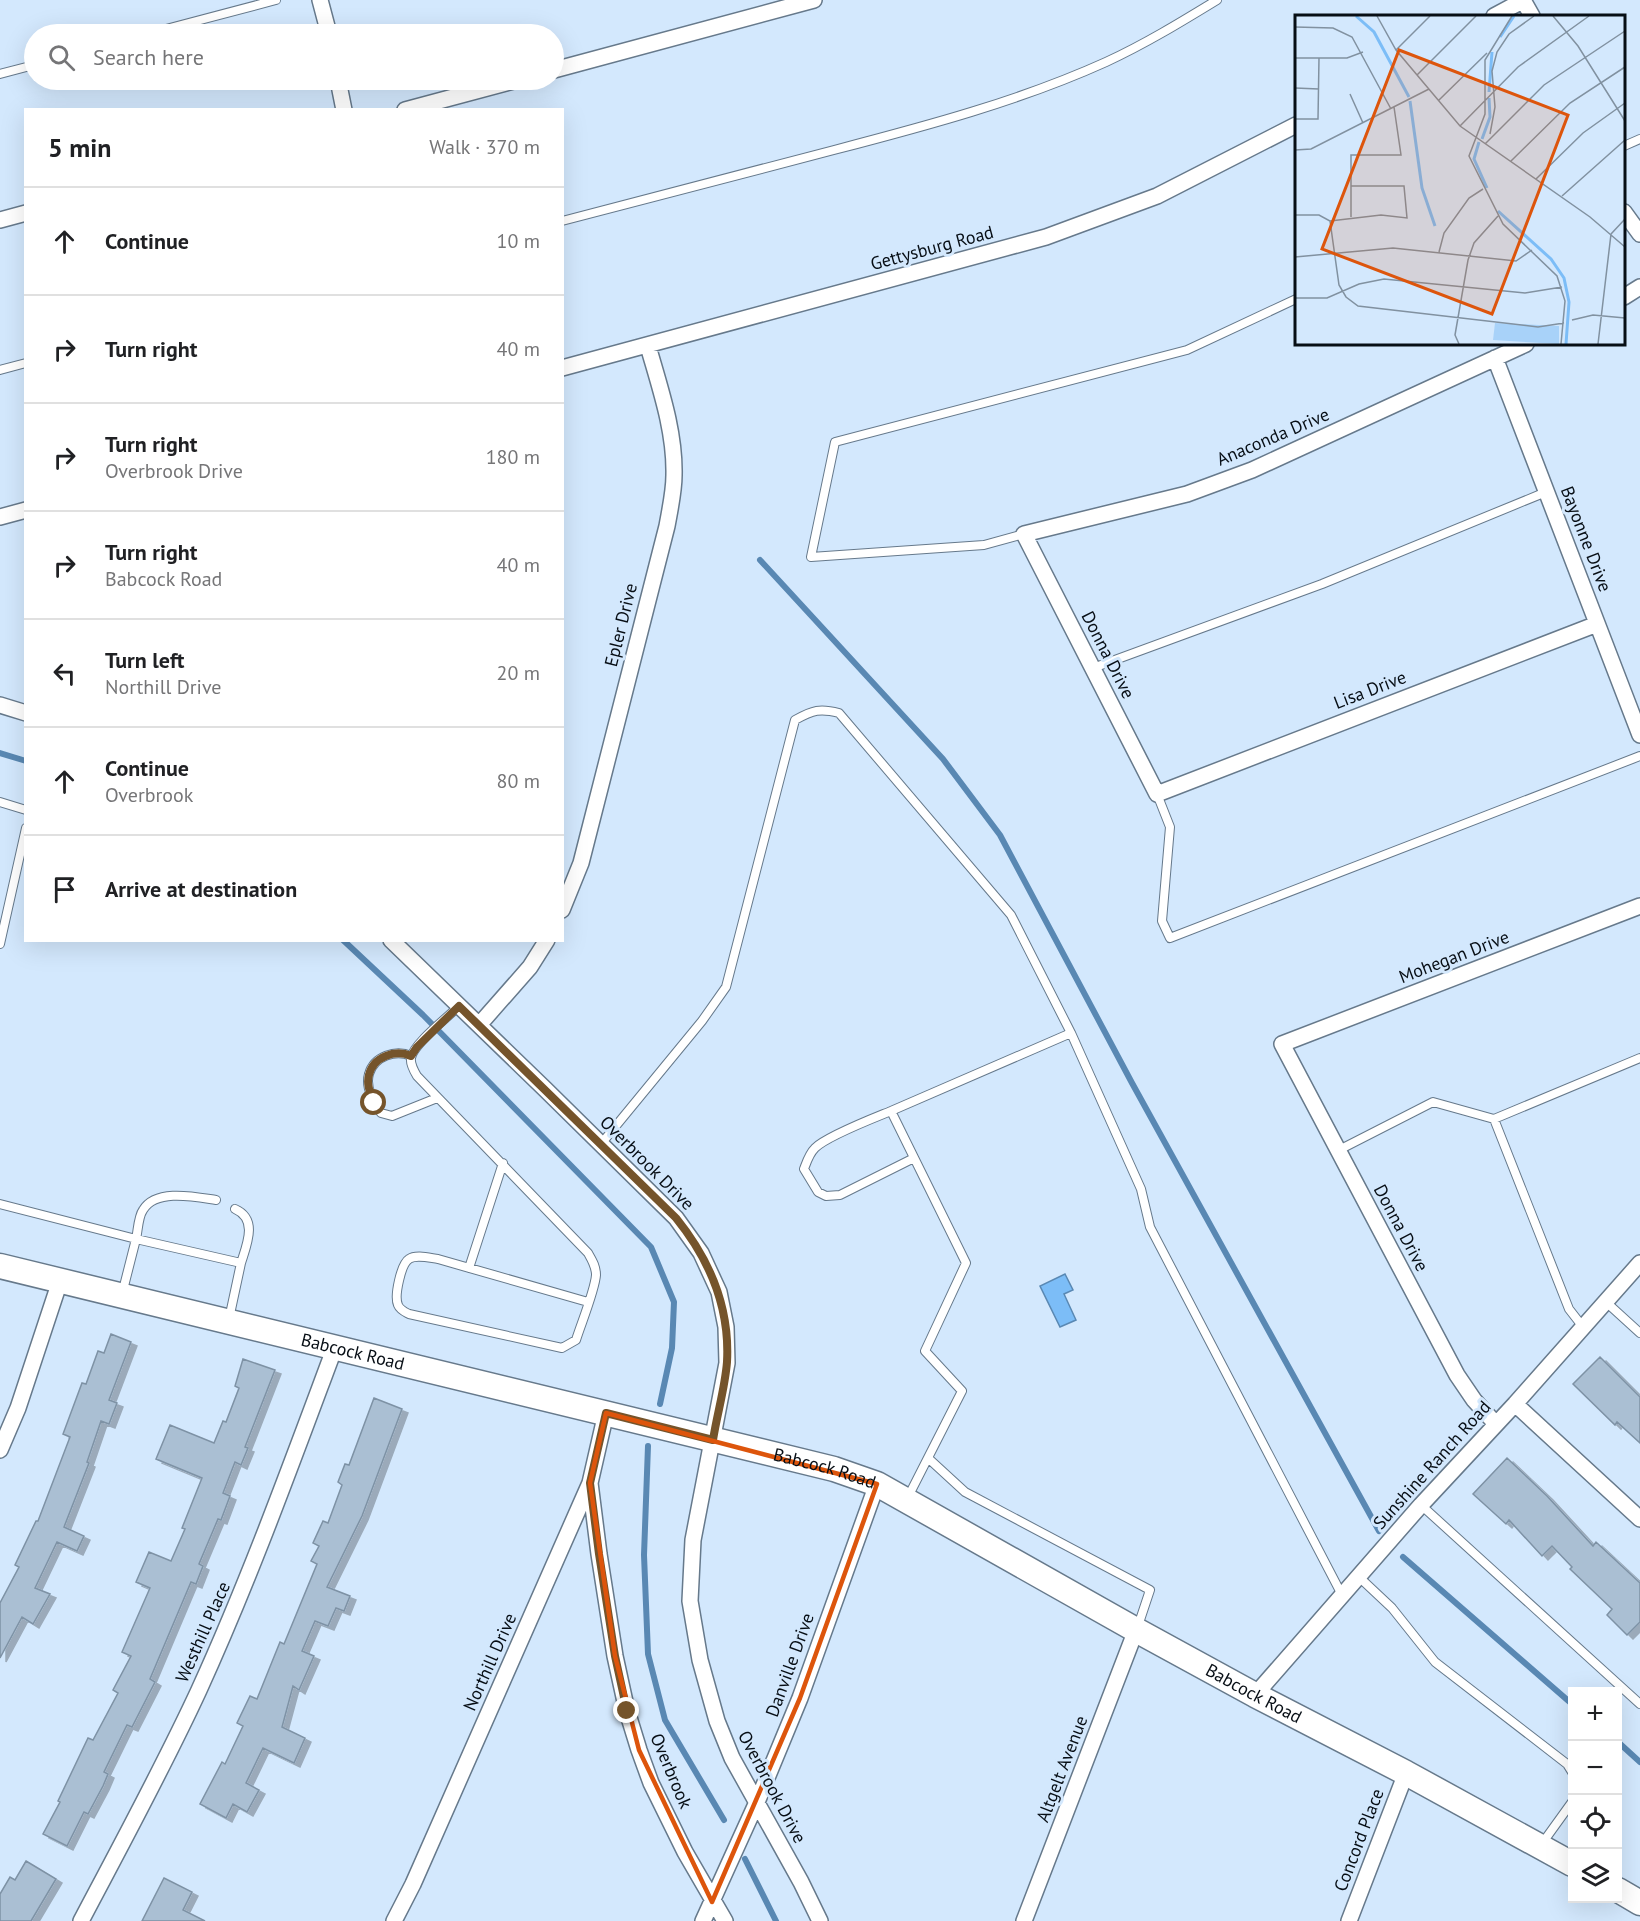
<!DOCTYPE html>
<html lang="en">
<head>
<meta charset="utf-8">
<style>
	body { margin:0; font-family:"PT Sans",sans-serif; background:#f2f2f2; color:#202124 }
	.controls { position:absolute; right:18px; bottom:18px; display:grid; overflow:hidden; border-radius:0px; box-shadow:0 6px 24px #0002 }
	.controls button { width:54px; height:54px; display:grid; place-items:center; padding:0; border:0; border-bottom:2px solid #e0e0e0; background:#fff; color:#202124; font:30px sans-serif }
	.stop { position:absolute; width:18px; height:18px; margin:-14px; border:4px solid #75542b; border-radius:50%; background:#fff }
	.stop.end { background:#75542b; border-color:#fff; box-shadow:0 2px 6px #0008 }
	.list { margin:0; padding:0; list-style:none }
	h2 { display:flex; justify-content:space-between; align-items:center; height:78px; margin:0; padding:0 24px; font-size:26px }
	h2 small { font-size:20px; font-weight:400; color:#757577 }
	.list li { display:grid; grid-template-columns:39px 1fr auto; gap:18px; align-items:center; box-sizing:border-box; height:108px; padding:0 24px; border-top:2px solid #e0e0e0 }
	.list b { display:block; font-size:22px; white-space:nowrap }
	.list p { margin:0; font-size:20px; white-space:nowrap; color:#757577 }
	.list em { font-size:20px; font-style:normal; color:#757577 }
	.icon { flex:none; width:33px; height:33px; fill:none; stroke:currentColor; stroke-width:2; stroke-linecap:round; stroke-linejoin:round }
	.map { position:relative; flex:none; width:1640px; height:1921px; overflow:hidden }
	.search { position:absolute; background:#fff; box-shadow:0 6px 24px #0002; left:24px; top:24px; width:540px; height:66px; display:flex; align-items:center; gap:15px; box-sizing:border-box; padding:0 21px; border-radius:33px; color:#757577; font-size:22px }
	.panel { position:absolute; background:#fff; box-shadow:0 6px 24px #0002; left:24px; top:108px; width:540px; height:834px; border-radius:0px }
	.map>svg:first-child { display:block }
</style>
</head>
<body>
<div class="map">
<svg width="1640" height="1921" viewBox="0 0 1640 1921">
	<defs>
		<filter id="shadow"><feDropShadow dx="6" dy="4" stdDeviation="0" flood-color="#0004"/></filter>
	</defs>
	<rect width="100%" height="100%" fill="#d3e8fd"/>
	<path fill="#7cbdf7" stroke="#5988b3" stroke-width="1.5" d="M 1065,1274 L 1073,1290 L 1064,1294 L 1076,1320 L 1060,1327 L 1040,1286 Z"/>
	<g fill="none" stroke-linecap="round" stroke-linejoin="round">
		<path stroke="#5988b3" stroke-width="6" d="M 760,560 L 943,759 L 1000,835 L 1132,1083 L 1379,1531
			M 0,753 L 26,761
			M 343,940 L 423,1015 L 651,1247 L 674,1302 L 672,1348 L 660,1404
			M 648,1446 L 644,1555 L 648,1654 L 665,1720 L 724,1820
			M 1403,1557 L 1572,1704
			M 1618,1742 L 1640,1762
			M 745,1859 L 776,1921"/>
	</g>
	<path fill="#aabfd3" stroke="#7e92a5" stroke-width="1.5" filter="url(#shadow)" d="M 111,1334 L 131,1342 L 109,1400 L 117,1403 L 109,1424 L 101,1421 L 87,1462 L 89,1463 L 64,1527 L 84,1536 L 77,1551 L 57,1542 L 35,1588 L 50,1594 L 33,1624 L 22,1617 L 0,1658 L 0,1603 L 19,1567 L 15,1565 L 36,1521 L 38,1521 L 70,1437 L 63,1434 L 82,1383 L 86,1384 L 98,1351 L 104,1353 Z
		M 1600,1357 L 1640,1397 L 1640,1443 L 1617,1422 L 1615,1425 L 1573,1384 Z
		M 243,1359 L 275,1370 L 245,1447 L 248,1448 L 241,1465 L 235,1462 L 223,1493 L 230,1496 L 221,1520 L 218,1519 L 199,1564 L 203,1566 L 196,1584 L 191,1582 L 150,1679 L 155,1682 L 132,1727 L 127,1725 L 104,1772 L 108,1774 L 103,1786 L 88,1814 L 84,1812 L 67,1846 L 43,1834 L 60,1802 L 58,1801 L 88,1738 L 93,1740 L 118,1693 L 113,1690 L 131,1656 L 122,1652 L 150,1588 L 136,1582 L 149,1552 L 171,1561 L 185,1529 L 182,1528 L 202,1478 L 156,1459 L 170,1425 L 214,1443 L 223,1421 L 226,1422 L 239,1388 L 235,1386 Z
		M 374,1398 L 402,1409 L 362,1516 L 327,1587 L 350,1596 L 344,1611 L 336,1608 L 328,1626 L 315,1621 L 302,1651 L 314,1656 L 299,1690 L 293,1686 L 282,1727 L 305,1738 L 294,1763 L 263,1748 L 246,1783 L 259,1790 L 247,1812 L 233,1804 L 226,1818 L 200,1804 L 222,1762 L 225,1764 L 243,1726 L 237,1723 L 250,1696 L 257,1699 L 280,1642 L 284,1644 L 317,1564 L 311,1561 L 319,1546 L 313,1543 L 323,1521 L 328,1523 L 342,1485 L 338,1482 L 345,1464 L 349,1465 Z
		M 1507,1458 L 1547,1496 L 1593,1546 L 1596,1542 L 1640,1583 L 1640,1622 L 1627,1635 L 1607,1615 L 1612,1609 L 1570,1569 L 1572,1567 L 1552,1546 L 1542,1556 L 1509,1520 L 1506,1524 L 1473,1494 Z
		M 26,1861 L 56,1879 L 31,1921 L 0,1921 L 0,1894 L 10,1877 L 15,1880 Z
		M 164,1878 L 192,1892 L 183,1910 L 205,1921 L 142,1921 Z"/>
	<g fill="none" stroke-linecap="round" stroke-linejoin="round">
		<defs>
			<path id="lane" d="M 147,34 L 276,0
				M 0,74 L 34,65
				M 1624,146 L 1640,139
				M 562,221 C 653,197 744,174 834,150 C 926,126 1020,101 1106,62 C 1145,44 1181,22 1217,0
				M 0,370 L 26,363
				M 1024,534 L 984,545 L 811,557 L 835,442 L 1187,350 L 1296,299
				M 1093,668 L 1322,584 L 1546,492
				M 1157,794 L 1170,827 L 1162,921 L 1170,938 L 1640,756
				M 0,802 L 26,810
				M 0,944 L 26,828
				M 459,1006 C 448,1017 413,1044 411,1058 C 410,1064 414,1071 417,1076 L 588,1253 C 592,1260 596,1266 596,1275 C 595,1290 581,1324 576,1340 L 562,1348 L 409,1314 C 405,1312 400,1310 398,1305 C 394,1296 401,1264 409,1259 C 416,1254 430,1258 438,1259 L 588,1302
				M 411,1056 C 396,1049 374,1056 369,1074 C 365,1087 374,1103 381,1113 L 392,1116 L 437,1098
				M 891,1111 C 874,1118 827,1136 815,1148 C 809,1154 807,1161 804,1169 L 818,1192 L 826,1196 L 840,1195 L 914,1158
				M 1494,1119 L 1640,1058
				M 601,1144 L 702,1021 L 726,987 L 795,720 C 813,710 820,708 839,713 L 1011,915 L 1071,1033 L 1141,1189 L 1150,1227 L 1342,1595
				M 1337,1151 L 1433,1102 L 1494,1119 L 1569,1309 L 1583,1327
				M 216,1200 C 196,1197 156,1188 143,1210 C 138,1217 138,1231 136,1239 L 241,1263 L 229,1319
				M 0,1204 L 136,1239 L 122,1294
				M 235,1209 C 258,1219 247,1244 241,1263
				M 469,1268 L 503,1163
				M 1606,1302 L 1640,1333
				M 928,1458 L 965,1492 L 1150,1590 L 1138,1626
				M 908,1497 L 962,1391 L 925,1351 L 966,1263 L 891,1111 L 1071,1033
				M 1421,1505 L 1640,1704
				M 1359,1577 L 1392,1608 L 1435,1662 L 1567,1764 L 1572,1772
				M 1541,1845 L 1572,1802"/>
			<path id="street" d="M 320,0 L 329,34
				M 1523,0 L 1532,16
				M 1494,16 L 1524,0
				M 554,70 L 814,0
				M 338,80 L 344,110
				M 405,110 L 517,80
				M 1624,212 L 1640,234
				M 0,220 L 26,213
				M 1624,297 L 1640,287
				M 1526,344 L 1252,470 L 1187,494 L 1024,534 L 1157,794 L 1597,624
				M 1495,358 L 1640,735
				M 562,368 L 1046,237 L 1157,196 L 1296,125
				M 0,517 L 26,510
				M 0,705 L 26,713
				M 562,910 L 581,863 L 667,526 C 670,509 674,492 674,475 C 675,431 660,388 648,346
				M 391,940 L 545,1089 L 676,1218 L 701,1253 L 719,1292 L 726,1327 L 727,1363 L 693,1540 L 690,1601 L 700,1660 L 717,1721 L 732,1758 L 801,1882 L 820,1921
				M 479,1025 L 530,967 L 547,940
				M 1515,1404 L 1640,1519
				M 1495,1423 L 1474,1400 L 1457,1375 L 1282,1044 L 1640,906
				M 0,1450 L 18,1408 L 60,1281
				M 590,1483 L 599,1554 L 615,1656 L 627,1711 L 639,1750 L 651,1783 L 685,1852 L 725,1921
				M 1255,1695 L 1421,1505 L 1515,1404 L 1640,1263
				M 81,1921 C 121,1845 163,1768 199,1690 C 250,1578 292,1462 335,1347
				M 394,1921 L 413,1884 L 590,1483 L 606,1413
				M 703,1921 L 757,1802 L 800,1698 L 877,1484
				M 1024,1921 L 1136,1630
				M 1349,1921 L 1406,1773"/>
			<g id="primary">
				<path id="s1" d="M 0,1266 L 834,1469 L 877,1484 L 1136,1630 L 1255,1695 L 1406,1773 L 1572,1864"/>
				<path d="M 1618,1890 L 1640,1903"/>
			</g>
		</defs>
		<use href="#lane" stroke="#66798b" stroke-width="10"/>
		<use href="#street" stroke="#66798b" stroke-width="18"/>
		<use href="#primary" stroke="#66798b" stroke-width="27"/>
		<use href="#lane" stroke="#fff" stroke-width="8"/>
		<use href="#street" stroke="#fff" stroke-width="15"/>
		<use href="#primary" stroke="#fff" stroke-width="24"/>
	</g>
	<g fill="none" stroke-linecap="round" stroke-linejoin="round">
		<path stroke="#75542b" stroke-width="8" d="M 374,1103 C 371,1094 366,1085 369,1075 C 373,1057 395,1049 411,1056 L 417,1047 L 459,1006 L 676,1218 C 710,1260 730,1308 727,1362 C 725,1388 717,1414 713,1440 L 606,1413 L 590,1483 L 599,1554 L 615,1656 L 627,1711"/>
	</g>
	<path fill="none" stroke="#dd550c" stroke-width="4.5" stroke-linejoin="round" d="M 606,1413 L 877,1484 L 800,1698 L 712,1902 L 639,1750 L 615,1656 L 590,1483 Z"/>
	<g text-anchor="middle" stroke-width="6" stroke-linejoin="round" paint-order="stroke">
		<g font-size="18" fill="#070e15" stroke="#d3e8fd">
			<text transform="translate(932 248) rotate(-15)" y="6">Gettysburg Road</text>
			<text transform="translate(1273 437) rotate(-23)" y="6">Anaconda Drive</text>
			<text transform="translate(1586 539) rotate(69)" y="6">Bayonne Drive</text>
			<text transform="translate(621 625) rotate(-76)" y="6">Epler Drive</text>
			<text transform="translate(1108 655) rotate(63)" y="6">Donna Drive</text>
			<text transform="translate(1370 690) rotate(-21)" y="6">Lisa Drive</text>
			<text transform="translate(1454 957) rotate(-21)" y="6">Mohegan Drive</text>
			<text transform="translate(647 1163) rotate(45)" y="6">Overbrook Drive</text>
			<text transform="translate(1401 1228) rotate(62)" y="6">Donna Drive</text>
			<text dy="6" stroke="none"><textPath href="#s1" startOffset="363">Babcock Road</textPath></text>
			<text transform="translate(1432 1465) rotate(-48)" y="6">Sunshine Ranch Road</text>
			<text dy="6" stroke="none"><textPath href="#s1" startOffset="849">Babcock Road</textPath></text>
			<text transform="translate(203 1632) rotate(-66)" y="6">Westhill Place</text>
			<text transform="translate(490 1662) rotate(-66)" y="6">Northill Drive</text>
			<text transform="translate(790 1665) rotate(-70)" y="6">Danville Drive</text>
			<text dy="6" stroke="none"><textPath href="#s1" startOffset="1335">Babcock Road</textPath></text>
			<text transform="translate(1062 1769) rotate(-69)" y="6">Altgelt Avenue</text>
			<text transform="translate(671 1771) rotate(67)" y="6">Overbrook</text>
			<text transform="translate(772 1787) rotate(62)" y="6">Overbrook Drive</text>
			<text transform="translate(1359 1840) rotate(-69)" y="6">Concord Place</text>
		</g>
	</g>
	<g transform="translate(1295 15)">
		<rect width="330" height="330" fill="#d3e8fd"/>
		<path d="M 200,308 L 264,311 L 264,329 L 198,325 Z" fill="#a8d2f9"/>
		<path fill="none" stroke="#7cbdf7" stroke-width="3" d="M 61,1 L 79,17 L 114,82M 205,22 L 219,1M 194,77 L 197,37M 115,86 L 127,173 L 140,211M 187,124 L 195,102 L 194,83M 184,127 L 179,144 L 192,173M 203,196 L 256,244 L 269,263 L 274,287 L 271,329"/>
		<path fill="none" stroke="#8191a0" stroke-width="1.5" d="M 82,1 L 101,35 L 165,111 L 295,202 L 330,232M 217,1 L 190,45 L 190,99 L 174,141 L 208,209 L 262,261 L 270,286 L 266,329M 258,1 L 283,31 L 330,106M 0,12 L 38,13 L 57,22 L 96,94M 101,35 L 135,1M 0,43 L 52,43 L 68,37M 122,60 L 181,1M 0,73 L 24,74M 55,79 L 68,108M 144,85 L 192,38M 0,104 L 23,104 L 24,43M 165,111 L 223,52 L 294,1M 195,119 L 200,92 L 197,56 L 202,37 L 214,19 L 239,1M 190,129 L 249,70 L 330,16M 0,135 L 16,134 L 134,74M 216,146 L 275,88 L 330,52M 241,164 L 288,118 L 330,88M 267,181 L 330,125M 0,200 L 24,200 L 35,206 L 44,270 L 51,282 L 63,291 L 243,312 L 269,308M 56,202 L 56,140 L 106,140 L 99,92M 35,206 L 86,200 L 112,203 L 109,171 L 56,171M 316,219 L 330,204M 144,237 L 149,218 L 174,183 L 188,174M 0,242 L 98,233 L 221,246 L 237,235M 0,283 L 32,283 L 64,269 L 89,264 L 230,278 L 267,272M 277,305 L 298,300 L 330,303M 164,329 L 160,320 L 173,245 L 179,228 L 203,201M 303,329 L 316,219"/>
		<path fill="#dd550c" fill-opacity="0.15" stroke="#dd550c" stroke-width="3" d="M 104,35 L 273,100 L 197,299 L 27,234 Z"/>
		<rect width="330" height="330" fill="none" stroke="#070e15" stroke-width="3"/>
	</g>
</svg>
<div class="controls">
<button>+</button>
<button>−</button>
<button><svg class="icon" aria-label="locate" viewBox="0 0 24 24"><circle cx="12" cy="12" r="6"/><path d="M12 2v4M12 18v4M2 12h4M18 12h4"/></svg></button>
<button><svg class="icon" aria-label="layers" viewBox="0 0 24 24"><path d="M12 4l9 5-9 5-9-5zM3 14l9 5 9-5"/></svg></button>
</div>
<div class="stop" style="left:374px;top:1103px"></div>
<div class="stop end" style="left:627px;top:1711px"></div>
<div class="search"><svg class="icon" aria-label="search" viewBox="0 0 24 24"><circle cx="10" cy="10" r="6"/><path d="M15 15l6 6"/></svg>Search here</div>
<section class="panel">
<h2>5 min<small>Walk · 370 m</small></h2>
<ul class="list">
<li><svg class="icon" aria-label="ahead" viewBox="0 0 24 24"><path d="M12 20V5M6 11l6-6 6 6"/></svg><div><b>Continue</b></div><em>10 m</em></li>
<li><svg class="icon" aria-label="right" viewBox="0 0 24 24"><path d="M7 20v-9h11M14 6l5 5-5 5"/></svg><div><b>Turn right</b></div><em>40 m</em></li>
<li><svg class="icon" aria-label="right" viewBox="0 0 24 24"><path d="M7 20v-9h11M14 6l5 5-5 5"/></svg><div><b>Turn right</b><p>Overbrook Drive</p></div><em>180 m</em></li>
<li><svg class="icon" aria-label="right" viewBox="0 0 24 24"><path d="M7 20v-9h11M14 6l5 5-5 5"/></svg><div><b>Turn right</b><p>Babcock Road</p></div><em>40 m</em></li>
<li><svg class="icon" aria-label="left" viewBox="0 0 24 24"><path d="M17 20v-9H6M10 6l-5 5 5 5"/></svg><div><b>Turn left</b><p>Northill Drive</p></div><em>20 m</em></li>
<li><svg class="icon" aria-label="ahead" viewBox="0 0 24 24"><path d="M12 20V5M6 11l6-6 6 6"/></svg><div><b>Continue</b><p>Overbrook</p></div><em>80 m</em></li>
<li><svg class="icon" aria-label="arrive" viewBox="0 0 24 24"><path d="M6 21V4h12l-3 4 3 4H6"/></svg><div><b>Arrive at destination</b></div></li>
</ul>
</section>
</div>
</body>
</html>
